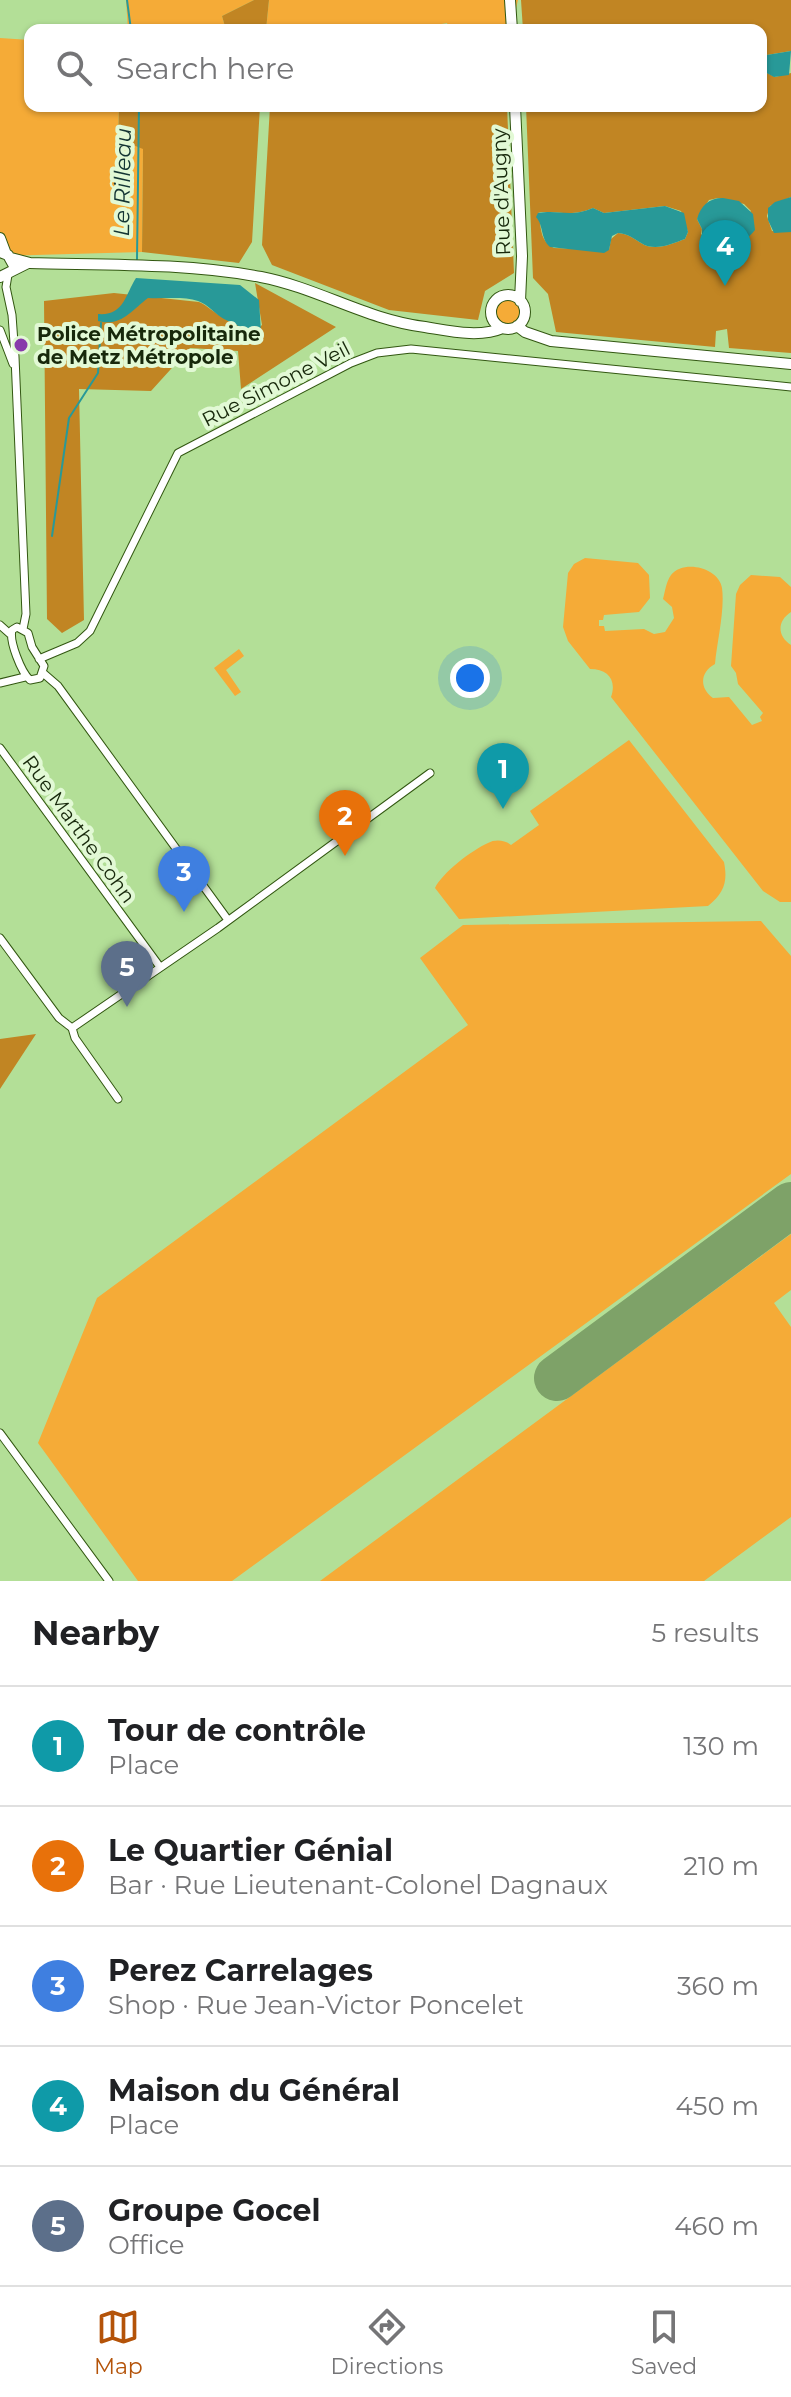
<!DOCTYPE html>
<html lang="en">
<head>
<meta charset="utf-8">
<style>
	body { margin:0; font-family:Montserrat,sans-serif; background:#f6f6f6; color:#202124 }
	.you { position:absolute; left:470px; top:678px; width:28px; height:28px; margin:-20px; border:6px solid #fff; border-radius:50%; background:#1a73e8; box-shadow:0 0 0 12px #1a73e833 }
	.badge { display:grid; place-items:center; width:52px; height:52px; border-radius:50%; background:#b45309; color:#fff; font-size:26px; font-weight:700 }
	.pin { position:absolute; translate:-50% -66px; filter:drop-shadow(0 2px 4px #0008) }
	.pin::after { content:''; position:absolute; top:42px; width:28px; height:24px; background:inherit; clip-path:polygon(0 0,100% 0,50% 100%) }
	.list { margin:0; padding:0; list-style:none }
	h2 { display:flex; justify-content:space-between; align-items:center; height:104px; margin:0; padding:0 32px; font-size:34px }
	h2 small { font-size:26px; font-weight:400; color:#757577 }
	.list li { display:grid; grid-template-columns:52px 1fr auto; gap:24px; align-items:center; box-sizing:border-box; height:120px; padding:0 32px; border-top:2px solid #e0e0e0 }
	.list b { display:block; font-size:30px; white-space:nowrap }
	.list p { margin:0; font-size:26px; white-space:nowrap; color:#757577 }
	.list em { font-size:26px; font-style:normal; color:#757577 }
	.icon { flex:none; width:44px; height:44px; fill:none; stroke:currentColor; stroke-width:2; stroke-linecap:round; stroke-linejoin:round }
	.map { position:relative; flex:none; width:791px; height:1581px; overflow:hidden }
	.search { position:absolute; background:#fff; box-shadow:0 2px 6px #0004; left:24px; right:24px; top:24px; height:88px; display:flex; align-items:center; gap:20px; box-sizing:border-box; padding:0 28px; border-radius:16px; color:#757577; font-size:30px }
	.sheet { height:704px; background:#fff }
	nav { display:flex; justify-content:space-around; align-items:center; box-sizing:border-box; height:112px; border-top:2px solid #e0e0e0; background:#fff; font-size:22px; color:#757577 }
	nav a { display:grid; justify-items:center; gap:4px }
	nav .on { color:#b45309 }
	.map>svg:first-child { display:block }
</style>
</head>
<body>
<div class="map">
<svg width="791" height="1581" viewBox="0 0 791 1581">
	<rect width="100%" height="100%" fill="#b3df97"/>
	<path fill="#f5ab37" d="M 126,0 L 254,0 L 222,16 L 226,30 L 128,30 Z
		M 269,0 L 518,0 L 511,30 L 449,30 L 447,23 L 409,30 L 266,30 Z
		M 0,38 L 30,40 L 30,106 L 119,106 L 118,139 L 143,148 L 142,252 L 0,256 Z
		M496 312a12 12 0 1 1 24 0a12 12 0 1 1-24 0Z
		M 585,558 L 638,563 L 649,575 L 650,598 L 639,612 L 604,615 L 603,620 L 599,620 L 599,626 L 604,626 L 605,631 L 644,629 L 654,634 L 665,632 L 674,618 L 672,607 L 663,599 C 665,592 666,582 671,575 C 684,559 719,568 722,588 C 725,610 717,642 715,664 C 700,672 699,688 713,698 L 729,697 L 752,725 L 762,721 L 760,717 L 763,713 L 738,684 L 736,673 L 731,666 L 736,594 L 740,585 L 751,575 L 780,577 L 791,587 L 791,612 C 777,621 777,636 791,645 L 791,902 L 780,902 L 763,891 L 611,697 C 617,680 608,669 590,669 L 568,641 L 563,627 L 568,573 L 574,564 Z
		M 239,649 L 244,656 L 226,670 L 241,692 L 235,696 L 214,668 Z
		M 629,740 L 724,862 C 728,882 724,893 708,906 L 459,919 L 435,888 C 442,873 472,850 488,843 C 495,839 505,840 511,845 L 539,825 L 530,811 Z
		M 761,921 L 791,956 L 791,1174 L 232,1581 L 138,1581 L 38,1443 L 97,1298 L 468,1025 L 420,958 L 463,925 Z
		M 791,1234 L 791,1290 L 774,1303 L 791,1327 L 791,1517 L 704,1581 L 320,1581 Z"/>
	<path fill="#c18523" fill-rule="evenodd" d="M 254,0 L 269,0 L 266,30 L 226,30 L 222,16 Z
		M 521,0 L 791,0 L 791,51 L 761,56 L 761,30 L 523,30 Z
		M 761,70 L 775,77 L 791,73 L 791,197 L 770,206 L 767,216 L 772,231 L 791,232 L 791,353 L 729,348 L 727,329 L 716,331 L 715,347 L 556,332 L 548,294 L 533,278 L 526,106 L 761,106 ZM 718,198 L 744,204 L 751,211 L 725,240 L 717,238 L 708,241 L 701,234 L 702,229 L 697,219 L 709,200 ZM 665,206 L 681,211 L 688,232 L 685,239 C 671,244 655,252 641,243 C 633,238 628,234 618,233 L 611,239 L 609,250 L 554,248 C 539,241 542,227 538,213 L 541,212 C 561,211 572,217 593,208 L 604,213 Z
		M 119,106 L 260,106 L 252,242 L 239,263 L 142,252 L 143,149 L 118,139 Z
		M 270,106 L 507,106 L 514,273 L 485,291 L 478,320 L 389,310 L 272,265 L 262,245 Z
		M 255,283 L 336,327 L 241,389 L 238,351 L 190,348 L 151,391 L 79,389 L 84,620 L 62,633 L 47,619 L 44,301 L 114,293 L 199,302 C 208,306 213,312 222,317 C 232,324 242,324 250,335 L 262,325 Z
		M 36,1034 L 0,1089 L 0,1039 Z"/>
	<path fill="#289998" d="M 791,51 L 789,75 L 774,77 L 761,70 L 761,56 Z
		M 791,197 L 791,232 L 774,233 L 768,220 L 768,208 L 775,202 Z
		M 723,198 L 739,201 L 753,214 L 755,230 C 735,255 728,235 705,241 L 702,237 L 702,229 L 697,219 C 701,206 708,198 723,198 Z
		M 665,206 L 684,213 L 688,232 L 685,239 C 671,244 655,252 641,243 C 633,238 628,234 618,233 L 612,236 L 609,250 L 604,253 L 550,247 C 540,238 544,226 536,217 L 538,213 C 559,209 569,218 593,208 L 604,213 Z
		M 136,278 L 240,285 L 259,300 L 261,332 L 255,339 C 242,327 241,327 224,319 C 215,314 209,305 198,301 C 184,296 163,299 148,298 C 131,311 121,327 98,321 L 98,314 C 124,316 125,295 136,278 Z"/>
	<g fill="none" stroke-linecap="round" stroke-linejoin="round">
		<path stroke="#289998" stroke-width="2" d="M 127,0 L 131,30
			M 137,259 L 139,106
			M 52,536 L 69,418 L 98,373 L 101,323"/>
		<path stroke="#7ea268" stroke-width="46" d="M 557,1378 L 791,1205"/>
		<defs>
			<path id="street" d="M 8,275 L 6,287 L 12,315 L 15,357 L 26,614 L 23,629
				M 0,330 L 13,364
				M 0,625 L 10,634
				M 17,627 L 28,633 L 32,647 L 44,666 L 40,678 L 30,680 C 21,672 9,641 12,630 Z
				M 39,659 L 77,643 L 90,631 L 178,453 L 351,363 L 377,353 L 411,349 L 791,387
				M 43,673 L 58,686 L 228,920
				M 0,683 L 25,677
				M 0,748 L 160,967
				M 0,938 L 59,1018 L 72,1028 L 75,1038 L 118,1099
				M 72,1028 L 218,928 L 430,773
				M 0,1433 L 109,1581"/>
			<path id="secondary" d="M 510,0 L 512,30
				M 515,106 L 522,256 L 520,301
				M 0,238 L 6,254
				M 0,252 L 8,255 L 13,264
				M 11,258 L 30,263 C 106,265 186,263 261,277 C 318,288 367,320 425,327 C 450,331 479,338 503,328
				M 0,277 L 28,263
				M491 312a17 17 0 1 1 34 0a17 17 0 1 1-34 0Z
				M 517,326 L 525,332 L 551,341 L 791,364"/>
		</defs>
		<use href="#street" stroke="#325711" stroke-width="9"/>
		<use href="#secondary" stroke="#325711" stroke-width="12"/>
		<use href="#street" stroke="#fff" stroke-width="7"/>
		<use href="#secondary" stroke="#fff" stroke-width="10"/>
	</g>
	<circle fill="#883aab" stroke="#e2f9d5" stroke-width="3" cx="21" cy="345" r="8"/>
	<g text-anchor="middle" stroke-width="8" stroke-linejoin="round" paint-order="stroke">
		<g font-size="20" fill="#17280b" stroke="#e2f9d5">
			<text transform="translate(501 192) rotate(-92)" y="7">Rue d'Augny</text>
			<text transform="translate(276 384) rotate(-27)" y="7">Rue Simone Veil</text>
			<text transform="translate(79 829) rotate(54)" y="7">Rue Marthe Cohn</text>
		</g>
		<g font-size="20" font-weight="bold" fill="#17280b" stroke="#e2f9d5" text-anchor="start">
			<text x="37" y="341">Police Métropolitaine<tspan x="37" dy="23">de Metz Métropole</tspan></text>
		</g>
		<g font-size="22" font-style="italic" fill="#133433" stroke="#e2f9d5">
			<text transform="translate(122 182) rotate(-89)" y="8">Le Rilleau</text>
		</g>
	</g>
</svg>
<div class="you"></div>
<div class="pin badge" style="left:503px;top:809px;background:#0f9aa8">1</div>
<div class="pin badge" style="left:345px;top:856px;background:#e8710a">2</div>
<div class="pin badge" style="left:184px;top:912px;background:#3f7fe0">3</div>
<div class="pin badge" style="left:725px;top:286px;background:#0f9aa8">4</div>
<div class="pin badge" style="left:127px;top:1007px;background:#5c6f8a">5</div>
<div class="search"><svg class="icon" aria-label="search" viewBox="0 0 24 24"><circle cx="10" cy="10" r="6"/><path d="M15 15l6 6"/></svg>Search here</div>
</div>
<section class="sheet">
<h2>Nearby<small>5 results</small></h2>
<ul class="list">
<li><span class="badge" style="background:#0f9aa8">1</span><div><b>Tour de contrôle</b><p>Place</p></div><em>130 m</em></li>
<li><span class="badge" style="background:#e8710a">2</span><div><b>Le Quartier Génial</b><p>Bar · Rue Lieutenant-Colonel Dagnaux</p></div><em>210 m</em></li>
<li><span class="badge" style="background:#3f7fe0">3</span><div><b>Perez Carrelages</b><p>Shop · Rue Jean-Victor Poncelet</p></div><em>360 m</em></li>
<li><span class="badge" style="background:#0f9aa8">4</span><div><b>Maison du Général</b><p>Place</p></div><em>450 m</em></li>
<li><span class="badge" style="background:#5c6f8a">5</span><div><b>Groupe Gocel</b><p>Office</p></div><em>460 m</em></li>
</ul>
</section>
<nav>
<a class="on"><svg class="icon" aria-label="map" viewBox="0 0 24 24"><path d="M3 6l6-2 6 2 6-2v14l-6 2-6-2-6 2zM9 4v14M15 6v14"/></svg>Map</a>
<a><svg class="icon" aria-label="directions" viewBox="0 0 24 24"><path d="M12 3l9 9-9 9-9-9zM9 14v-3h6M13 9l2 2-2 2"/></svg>Directions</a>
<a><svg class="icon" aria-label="saved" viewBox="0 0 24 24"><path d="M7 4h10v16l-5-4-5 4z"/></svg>Saved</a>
</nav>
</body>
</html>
